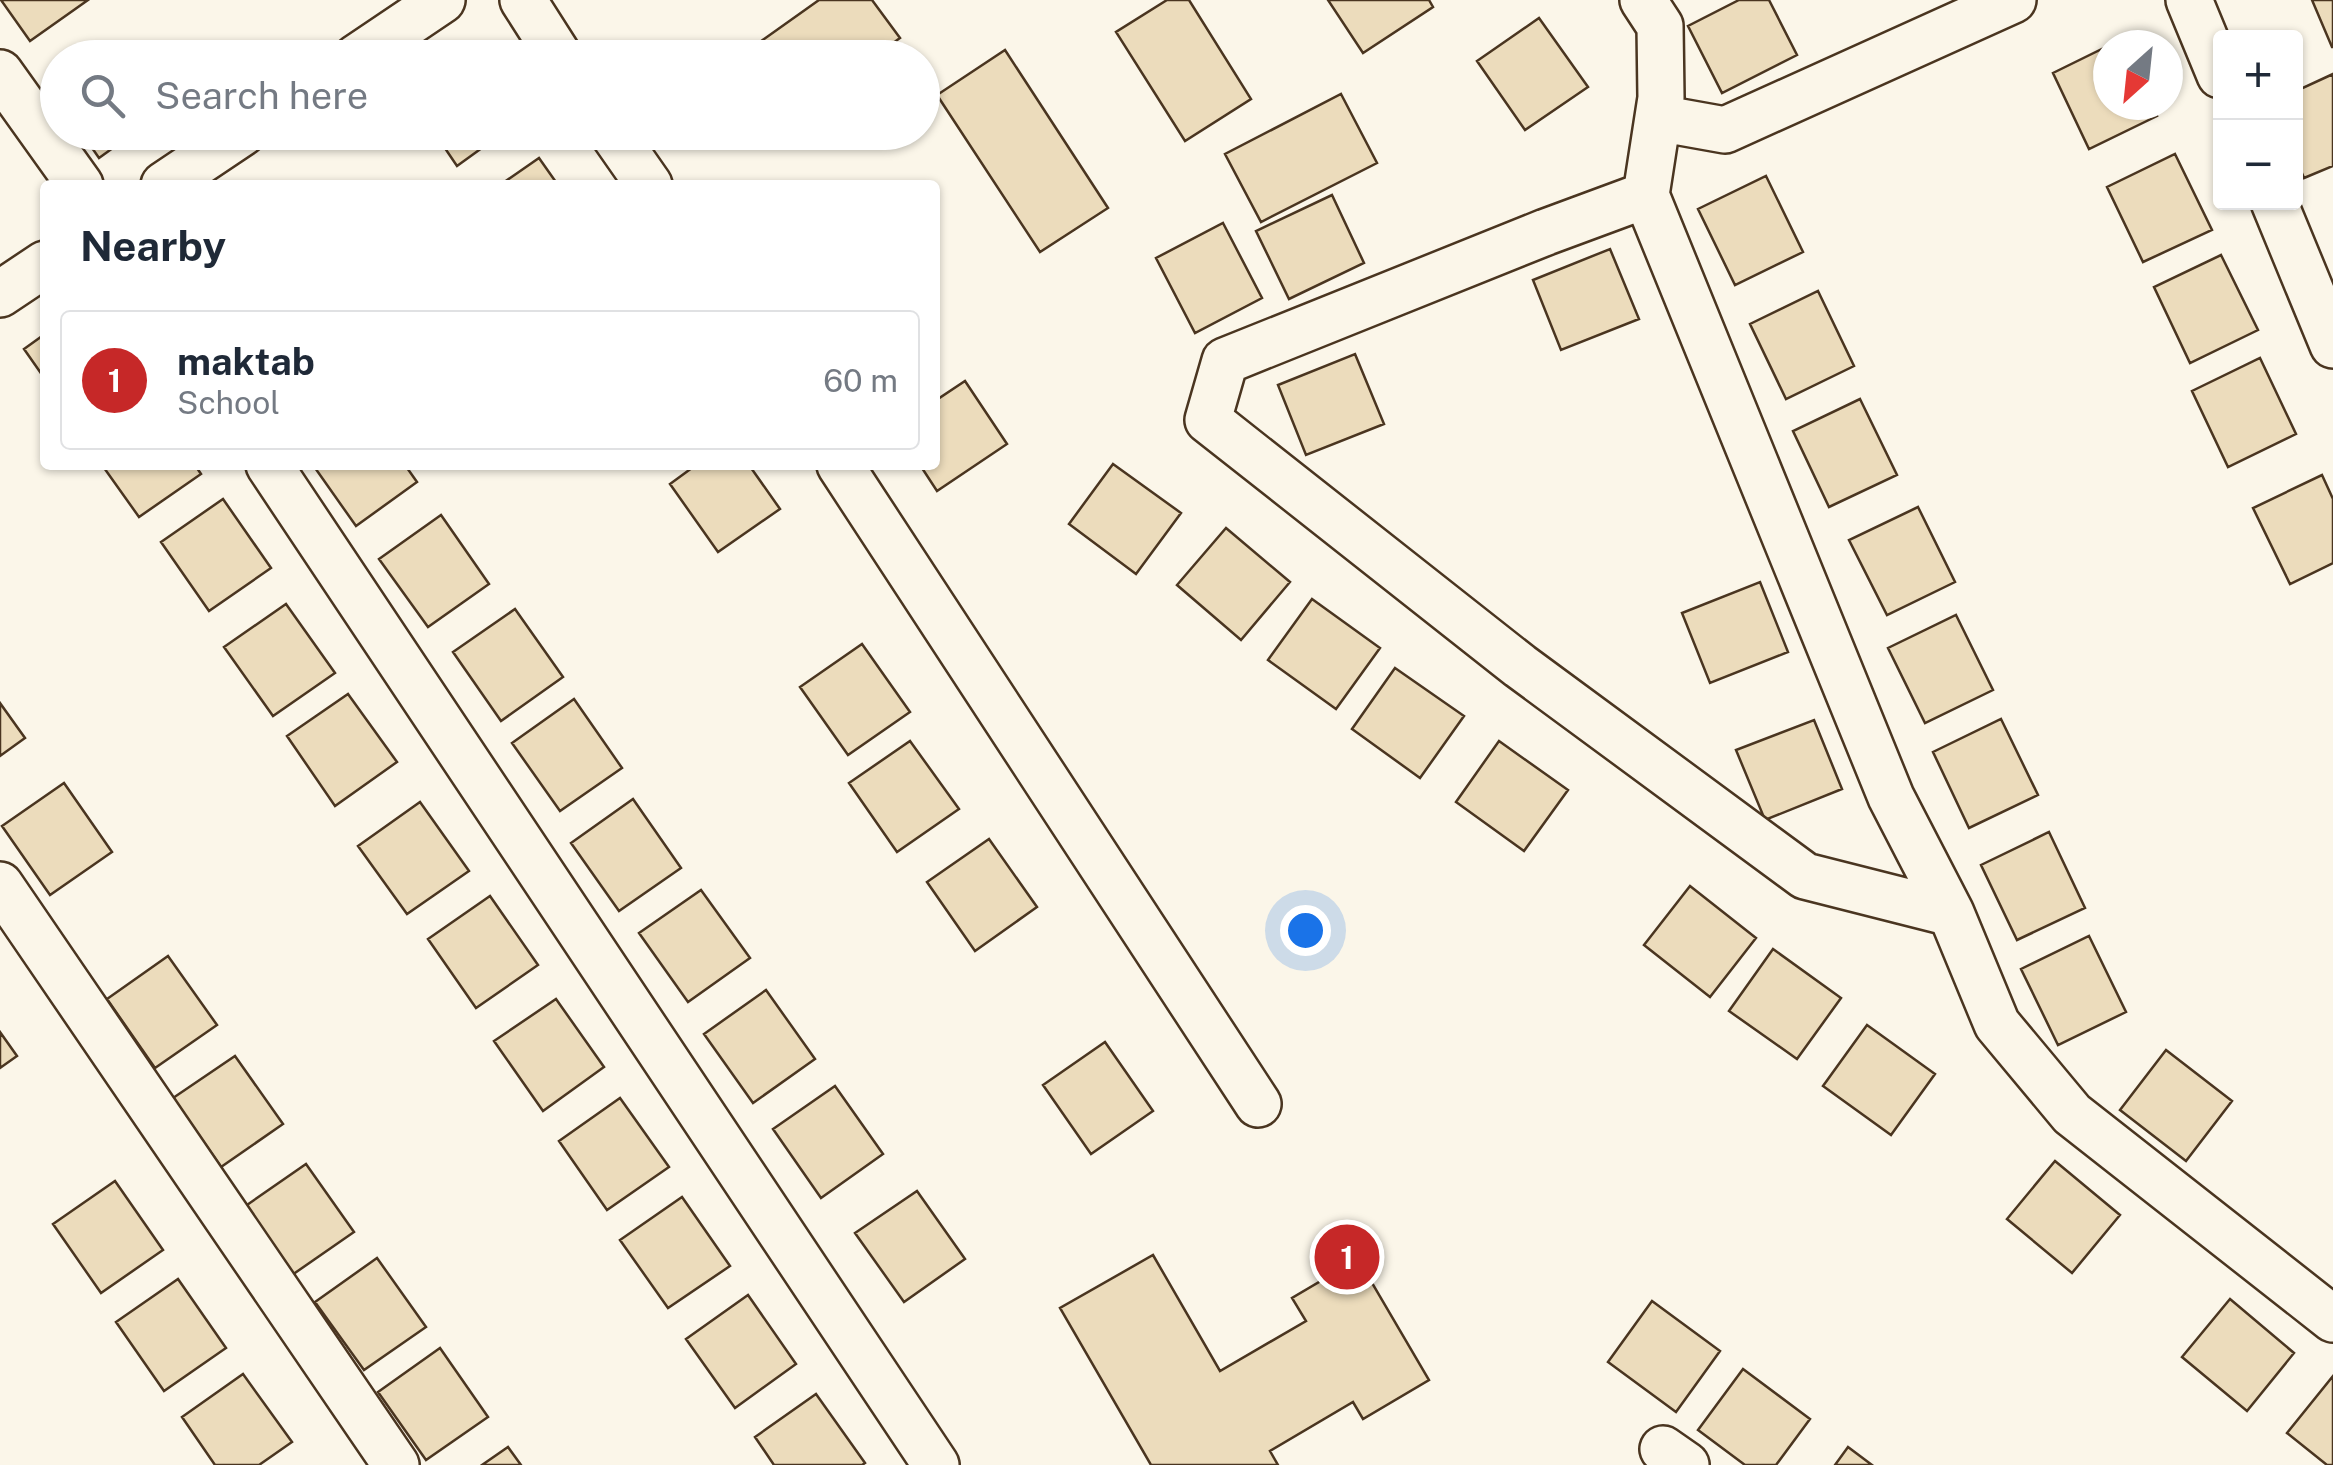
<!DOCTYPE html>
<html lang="en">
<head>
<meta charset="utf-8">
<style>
	body { margin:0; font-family:"Public Sans",sans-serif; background:#f2f2f3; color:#1f2937 }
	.controls { position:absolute; right:30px; top:30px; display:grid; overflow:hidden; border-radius:10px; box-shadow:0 2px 8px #0004 }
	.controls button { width:90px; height:90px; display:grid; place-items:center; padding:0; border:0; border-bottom:2px solid #e0e1e3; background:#fff; color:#1f2937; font:50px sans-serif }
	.compass { position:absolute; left:2093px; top:30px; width:90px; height:90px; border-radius:50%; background:#fff; box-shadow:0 2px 8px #0004; rotate:207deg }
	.you { position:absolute; left:1305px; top:930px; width:35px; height:35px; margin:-25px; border:8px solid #fff; border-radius:50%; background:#1a73e8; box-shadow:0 0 0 15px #1a73e833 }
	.badge { display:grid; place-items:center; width:65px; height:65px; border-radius:50%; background:#c62828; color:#fff; font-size:32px; font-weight:700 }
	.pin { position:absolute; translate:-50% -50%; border:5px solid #fff; box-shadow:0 2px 10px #0006 }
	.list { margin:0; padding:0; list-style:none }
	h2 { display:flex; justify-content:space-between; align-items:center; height:130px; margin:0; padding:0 40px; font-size:42px }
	h2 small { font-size:32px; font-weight:400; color:#747a83 }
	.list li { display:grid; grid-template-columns:65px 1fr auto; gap:30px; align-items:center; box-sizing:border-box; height:140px; margin:0 20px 20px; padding:0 20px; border:2px solid #e0e1e3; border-radius:10px }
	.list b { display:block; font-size:38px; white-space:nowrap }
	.list p { margin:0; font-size:32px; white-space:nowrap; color:#747a83 }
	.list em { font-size:32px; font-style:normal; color:#747a83 }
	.icon { flex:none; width:55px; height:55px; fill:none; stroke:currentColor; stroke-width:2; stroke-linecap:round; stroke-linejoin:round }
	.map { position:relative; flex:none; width:2333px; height:1465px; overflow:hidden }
	.search { position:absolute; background:#fff; box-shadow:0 2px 8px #0004; left:40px; top:40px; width:900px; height:110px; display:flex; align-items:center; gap:25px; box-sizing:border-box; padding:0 35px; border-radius:55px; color:#747a83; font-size:38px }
	.panel { position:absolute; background:#fff; box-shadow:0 2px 8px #0004; left:40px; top:180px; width:900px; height:290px; border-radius:10px }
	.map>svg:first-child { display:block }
</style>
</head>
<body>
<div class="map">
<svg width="2333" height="1465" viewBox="0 0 2333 1465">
	<rect width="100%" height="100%" fill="#fbf6e9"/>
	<path fill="#ecdcbc" stroke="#4a3520" stroke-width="2.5" d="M 1,0 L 88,0 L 30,41 Z
		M 819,0 L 872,0 L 900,38 L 872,58 L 756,58 L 750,49 Z
		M 1167,0 L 1189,0 L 1251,99 L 1185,141 L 1116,32 Z
		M 1328,0 L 1429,0 L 1433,7 L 1363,53 Z
		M 1739,0 L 1769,0 L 1797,55 L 1722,93 L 1688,26 Z
		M 2312,0 L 2333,0 L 2333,47 L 2332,47 Z
		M 1539,18 L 1588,87 L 1525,130 L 1477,61 Z
		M 2108,46 L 2108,105 L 2152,105 L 2157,116 L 2089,149 L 2053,73 Z
		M 1005,50 L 1108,208 L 1040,252 L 937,95 Z
		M 2333,74 L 2333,166 L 2304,178 L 2296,159 L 2296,91 Z
		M 1341,94 L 1377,163 L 1261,222 L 1225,154 Z
		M 81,132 L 135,132 L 99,158 Z
		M 434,132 L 504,132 L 457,166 Z
		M 2175,154 L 2212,230 L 2143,262 L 2107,187 Z
		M 539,158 L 558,185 L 500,185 Z
		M 1766,176 L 1803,252 L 1735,285 L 1698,209 Z
		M 1332,195 L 1364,263 L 1289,299 L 1256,231 Z
		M 1223,223 L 1262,298 L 1195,333 L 1156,258 Z
		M 1610,249 L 1639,319 L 1561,350 L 1533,280 Z
		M 2221,255 L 2258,330 L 2190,363 L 2154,287 Z
		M 1818,291 L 1854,366 L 1786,399 L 1750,324 Z
		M 45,334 L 45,379 L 24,349 Z
		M 1355,354 L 1384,424 L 1306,455 L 1278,385 Z
		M 2260,358 L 2296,434 L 2228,467 L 2192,391 Z
		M 965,381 L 1007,444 L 937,491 L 920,465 L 935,465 L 935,401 Z
		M 1860,399 L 1897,475 L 1829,507 L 1793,431 Z
		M 1113,464 L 1181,513 L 1136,574 L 1069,524 Z
		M 102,465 L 195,465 L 201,474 L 139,517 Z
		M 313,465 L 405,465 L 417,482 L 356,526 Z
		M 696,465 L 749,465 L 780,509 L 718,552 L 670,484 Z
		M 2322,475 L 2333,499 L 2333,563 L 2290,584 L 2253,508 Z
		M 223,499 L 271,568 L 209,611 L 161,542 Z
		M 1918,507 L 1955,582 L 1887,615 L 1849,540 Z
		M 441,515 L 489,584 L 428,627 L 379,559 Z
		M 1226,528 L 1290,582 L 1241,640 L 1177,585 Z
		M 1760,582 L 1788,652 L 1710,683 L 1682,613 Z
		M 1312,599 L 1380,648 L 1336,709 L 1268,660 Z
		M 286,604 L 335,673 L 273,716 L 224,647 Z
		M 515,609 L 563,677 L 501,721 L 453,652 Z
		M 1956,615 L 1993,690 L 1925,723 L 1888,648 Z
		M 862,644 L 910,712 L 848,755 L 800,687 Z
		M 1395,668 L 1464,716 L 1420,778 L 1352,729 Z
		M 348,694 L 397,762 L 335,806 L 287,736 Z
		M 574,699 L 622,768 L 560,811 L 512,743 Z
		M 0,703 L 25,738 L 0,756 Z
		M 2001,719 L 2038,795 L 1969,828 L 1933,752 Z
		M 1814,720 L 1842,789 L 1765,820 L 1736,750 Z
		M 910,741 L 959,809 L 897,852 L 849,783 Z
		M 1499,741 L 1568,790 L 1524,851 L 1456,802 Z
		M 64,783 L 112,852 L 50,895 L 2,826 Z
		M 633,799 L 681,868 L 619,911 L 571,843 Z
		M 420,802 L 469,871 L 407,914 L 358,846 Z
		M 2049,832 L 2085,908 L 2017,940 L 1981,865 Z
		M 989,839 L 1037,907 L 975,951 L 927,882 Z
		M 1690,886 L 1756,938 L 1710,997 L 1644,945 Z
		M 701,890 L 750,958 L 688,1002 L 639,933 Z
		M 490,896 L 538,965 L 476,1008 L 428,939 Z
		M 2089,936 L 2126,1012 L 2058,1045 L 2021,969 Z
		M 1773,949 L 1841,998 L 1797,1059 L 1729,1011 Z
		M 168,956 L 217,1025 L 155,1068 L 107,999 Z
		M 766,990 L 815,1059 L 753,1103 L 704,1034 Z
		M 556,999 L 604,1067 L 543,1111 L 494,1041 Z
		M 1867,1025 L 1935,1074 L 1891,1135 L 1823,1086 Z
		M 0,1032 L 17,1056 L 0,1068 Z
		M 1105,1042 L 1153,1111 L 1091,1154 L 1043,1085 Z
		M 2166,1050 L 2232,1101 L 2186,1161 L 2120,1110 Z
		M 235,1056 L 283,1124 L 221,1167 L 173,1098 Z
		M 835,1086 L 883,1154 L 821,1198 L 773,1129 Z
		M 620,1098 L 669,1167 L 607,1210 L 559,1141 Z
		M 2055,1161 L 2120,1215 L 2072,1273 L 2007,1219 Z
		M 306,1164 L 354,1232 L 292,1275 L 244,1207 Z
		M 115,1181 L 163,1250 L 101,1293 L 53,1224 Z
		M 917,1191 L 965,1259 L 904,1302 L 855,1233 Z
		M 682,1197 L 730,1266 L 668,1308 L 620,1240 Z
		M 1153,1255 L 1220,1371 L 1306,1321 L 1292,1298 L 1358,1259 L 1429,1380 L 1363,1419 L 1353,1402 L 1270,1451 L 1278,1465 L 1151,1465 L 1060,1308 Z
		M 377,1258 L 426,1327 L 364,1370 L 315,1302 Z
		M 178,1279 L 226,1348 L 164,1391 L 116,1322 Z
		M 748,1295 L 796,1364 L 735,1408 L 686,1339 Z
		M 2230,1299 L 2294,1353 L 2247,1411 L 2182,1357 Z
		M 1652,1301 L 1720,1351 L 1676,1412 L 1608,1362 Z
		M 440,1348 L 488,1417 L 426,1460 L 378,1392 Z
		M 1743,1369 L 1810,1419 L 1776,1465 L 1745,1465 L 1698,1430 Z
		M 243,1374 L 292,1442 L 259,1465 L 215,1465 L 182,1417 Z
		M 2333,1376 L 2333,1465 L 2327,1465 L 2287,1433 Z
		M 816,1394 L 865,1463 L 862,1465 L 774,1465 L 755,1437 Z
		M 508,1447 L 521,1465 L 482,1465 Z
		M 1848,1447 L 1872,1465 L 1835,1465 Z"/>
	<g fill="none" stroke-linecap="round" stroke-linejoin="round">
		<defs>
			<path id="minor" d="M 523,0 L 560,58
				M 1643,0 L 1660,26 L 1661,98 L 1646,195 L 1891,797 L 1951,913
				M 2189,0 L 2220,75
				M 356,58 L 442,0
				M 0,73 L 80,185
				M 1658,118 L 1725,130 L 2013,0
				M 612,132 L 649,185
				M 164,185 L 243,132
				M 1646,195 L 1546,232 L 1225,361 L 1208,420 L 1520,666 L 1805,876 L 1951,913 L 1997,1024 L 2072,1114 L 2333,1319
				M 2274,202 L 2333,345
				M 0,294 L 45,264
				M 269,465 L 936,1465
				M 840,465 L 1258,1104
				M 0,885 L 396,1465
				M 1663,1449 L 1686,1465"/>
		</defs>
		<use href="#minor" stroke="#4a3520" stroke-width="50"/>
		<use href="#minor" stroke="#fbf6e9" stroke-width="45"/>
	</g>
</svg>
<div class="controls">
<button>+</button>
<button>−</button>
</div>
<svg class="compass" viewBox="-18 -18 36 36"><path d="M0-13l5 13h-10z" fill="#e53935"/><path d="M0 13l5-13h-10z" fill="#747a83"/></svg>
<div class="you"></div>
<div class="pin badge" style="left:1347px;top:1257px">1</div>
<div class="search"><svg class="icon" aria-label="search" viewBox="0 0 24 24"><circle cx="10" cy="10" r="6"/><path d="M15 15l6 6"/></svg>Search here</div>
<section class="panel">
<h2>Nearby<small></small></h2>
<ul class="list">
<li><span class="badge">1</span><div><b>maktab</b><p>School</p></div><em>60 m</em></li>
</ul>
</section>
</div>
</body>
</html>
